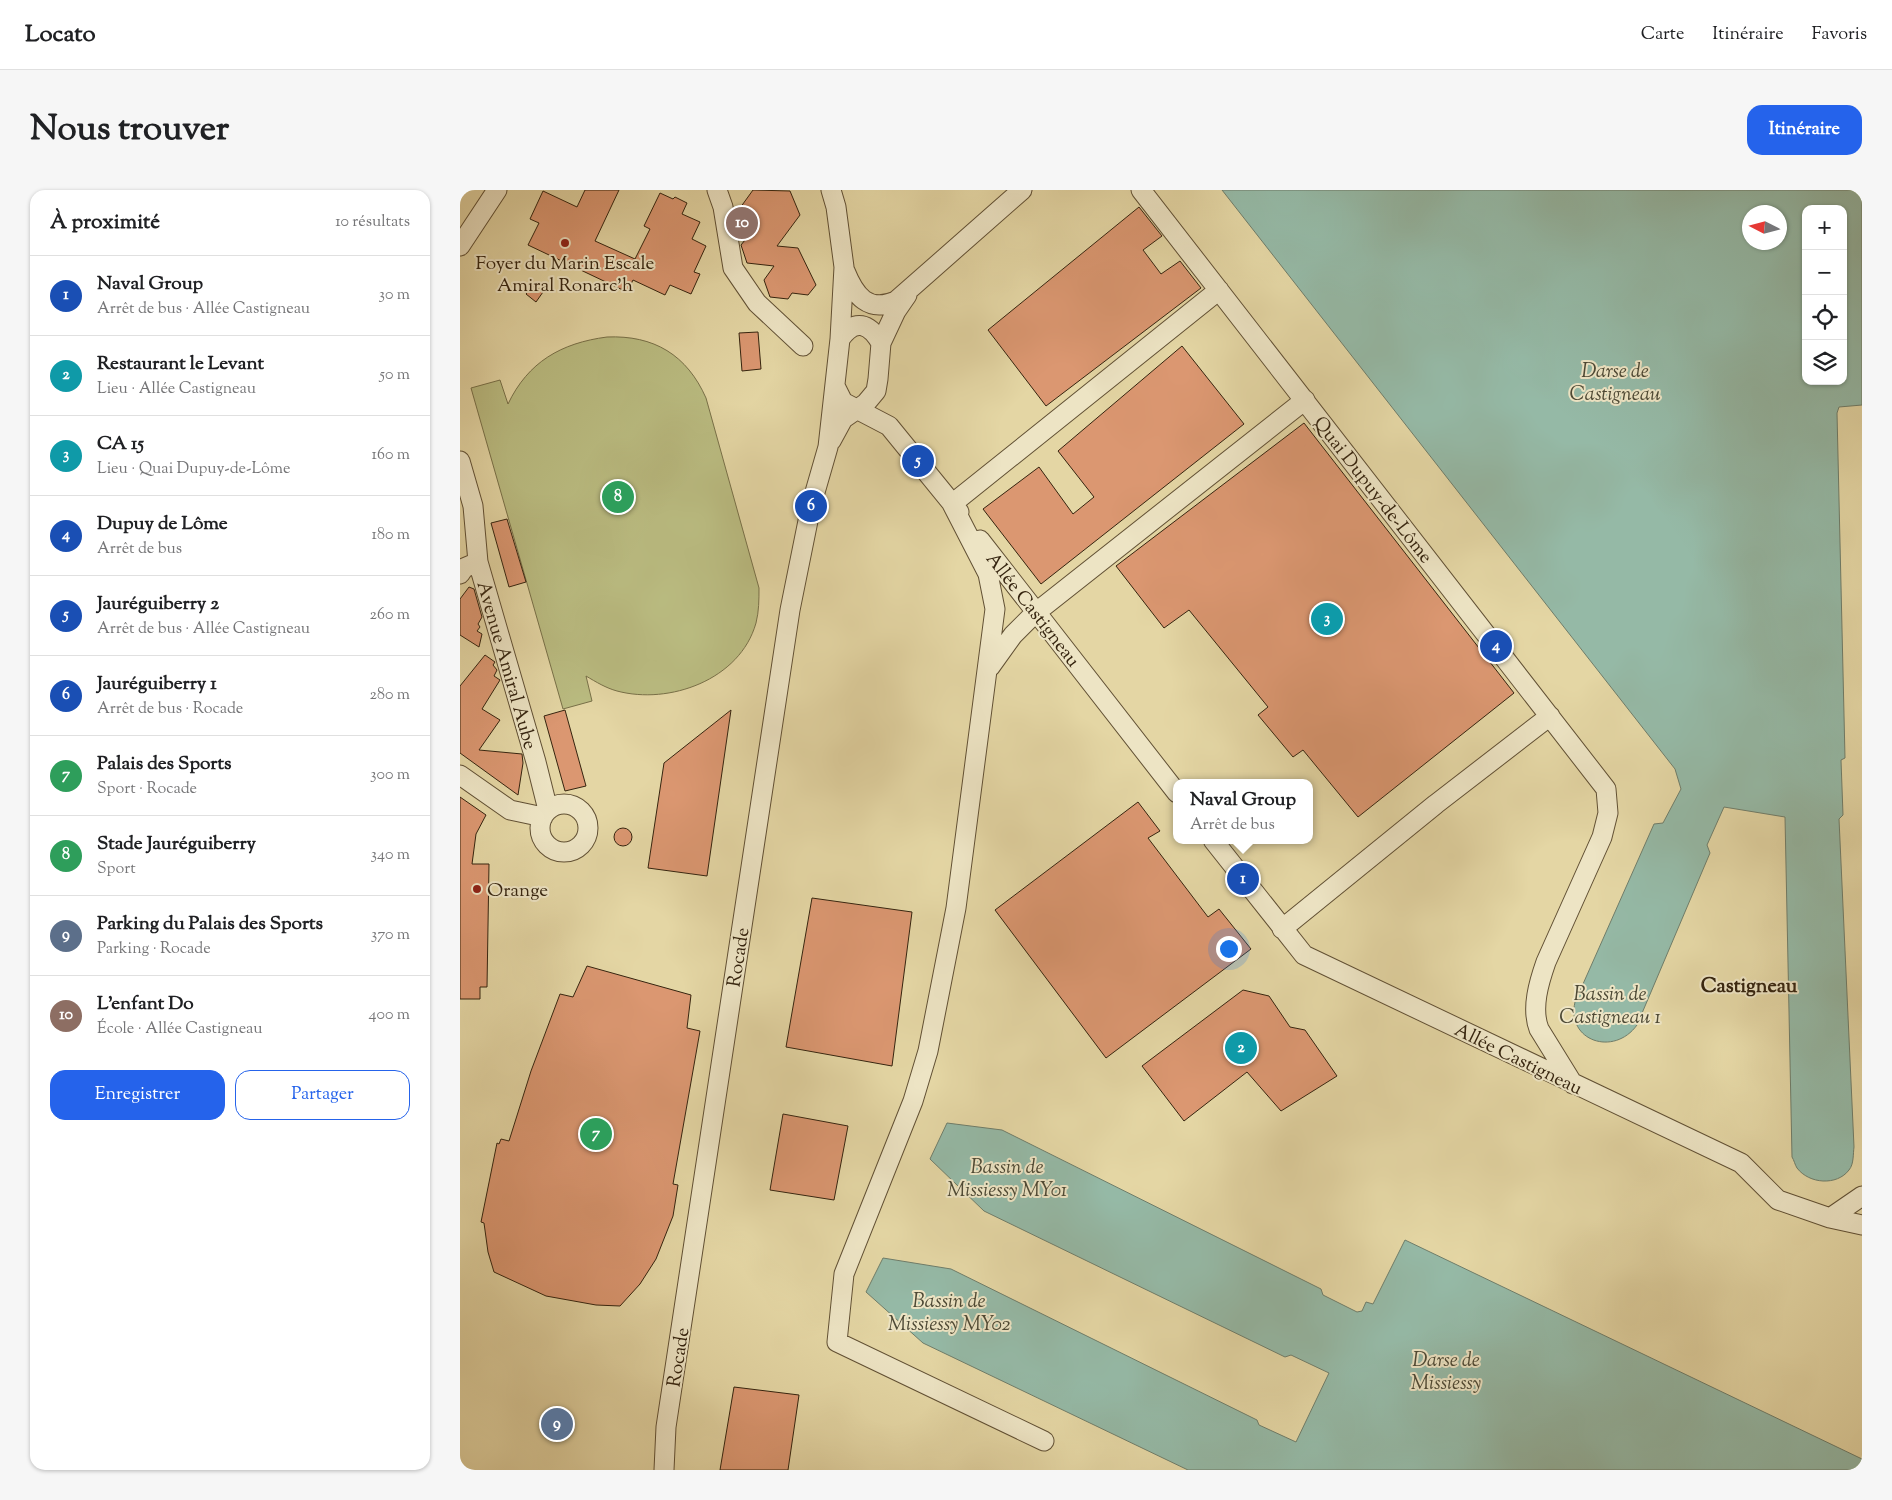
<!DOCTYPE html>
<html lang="fr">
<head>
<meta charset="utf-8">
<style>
	body { margin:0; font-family:"Sorts Mill Goudy",serif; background:#f6f6f6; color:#202124 }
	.controls { position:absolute; right:15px; top:15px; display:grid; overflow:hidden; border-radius:10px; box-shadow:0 1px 4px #0004 }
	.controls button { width:45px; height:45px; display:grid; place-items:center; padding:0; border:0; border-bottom:1px solid #e0e0e0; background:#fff; color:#202124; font:25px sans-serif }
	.compass { position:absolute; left:1282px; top:15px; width:45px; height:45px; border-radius:50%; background:#fff; box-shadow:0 1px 4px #0004; rotate:276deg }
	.you { position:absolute; left:768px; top:758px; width:18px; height:18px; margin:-12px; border:4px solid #fff; border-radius:50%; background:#1a73e8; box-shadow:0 0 0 8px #1a73e833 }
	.badge { display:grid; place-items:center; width:32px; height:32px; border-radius:50%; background:#2563eb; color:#fff; font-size:16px; font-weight:700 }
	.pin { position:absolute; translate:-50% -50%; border:2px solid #fff; box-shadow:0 1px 5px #0006 }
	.popup { position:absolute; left:713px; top:589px; width:140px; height:65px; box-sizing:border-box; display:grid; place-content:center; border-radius:10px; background:#fff; filter:drop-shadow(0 1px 4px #0005); font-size:16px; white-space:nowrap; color:#757577 }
	.popup b { font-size:19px; color:#202124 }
	.popup::after { content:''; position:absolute; left:50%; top:100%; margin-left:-10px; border:10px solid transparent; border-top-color:#fff }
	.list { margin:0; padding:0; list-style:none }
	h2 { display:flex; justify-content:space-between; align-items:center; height:65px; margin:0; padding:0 20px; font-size:21px }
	h2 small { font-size:16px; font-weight:400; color:#757577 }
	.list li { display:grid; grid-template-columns:32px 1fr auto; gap:15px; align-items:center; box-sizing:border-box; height:80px; padding:0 20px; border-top:1px solid #e0e0e0 }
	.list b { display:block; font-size:19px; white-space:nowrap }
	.list p { margin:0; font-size:16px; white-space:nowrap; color:#757577 }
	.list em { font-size:16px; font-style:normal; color:#757577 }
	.actions { display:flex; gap:10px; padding:15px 20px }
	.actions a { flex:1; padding:11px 0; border:1px solid #2563eb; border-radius:15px; text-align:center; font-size:18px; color:#2563eb }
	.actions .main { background:#2563eb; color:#fff }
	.icon { flex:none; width:28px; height:28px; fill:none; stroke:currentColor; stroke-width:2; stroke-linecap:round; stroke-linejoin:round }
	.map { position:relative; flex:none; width:1402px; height:1280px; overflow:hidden; border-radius:15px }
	header { display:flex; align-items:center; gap:30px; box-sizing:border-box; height:70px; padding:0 25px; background:#fff; border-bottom:1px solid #e0e0e0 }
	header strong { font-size:24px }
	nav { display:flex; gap:28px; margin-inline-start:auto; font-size:18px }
	.intro { display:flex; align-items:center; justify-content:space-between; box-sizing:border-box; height:120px; padding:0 30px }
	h1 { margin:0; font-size:35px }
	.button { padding:12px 22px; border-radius:15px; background:#2563eb; color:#fff; font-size:18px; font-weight:700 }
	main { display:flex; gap:30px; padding:0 30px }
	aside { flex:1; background:#fff; border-radius:15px; box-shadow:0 1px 4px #0004 }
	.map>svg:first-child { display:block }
</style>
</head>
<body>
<header>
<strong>Locato</strong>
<nav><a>Carte</a><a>Itinéraire</a><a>Favoris</a></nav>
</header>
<div class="intro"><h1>Nous trouver</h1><a class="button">Itinéraire</a></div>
<main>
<aside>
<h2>À proximité<small>10 résultats</small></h2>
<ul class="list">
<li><span class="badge" style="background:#1a4fb4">1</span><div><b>Naval Group</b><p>Arrêt de bus · Allée Castigneau</p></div><em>30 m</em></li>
<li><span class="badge" style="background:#0f9aa8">2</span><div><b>Restaurant le Levant</b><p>Lieu · Allée Castigneau</p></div><em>50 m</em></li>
<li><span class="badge" style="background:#0f9aa8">3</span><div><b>CA 15</b><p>Lieu · Quai Dupuy-de-Lôme</p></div><em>160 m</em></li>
<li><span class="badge" style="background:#1a4fb4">4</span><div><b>Dupuy de Lôme</b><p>Arrêt de bus</p></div><em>180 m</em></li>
<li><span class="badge" style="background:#1a4fb4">5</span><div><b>Jauréguiberry 2</b><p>Arrêt de bus · Allée Castigneau</p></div><em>260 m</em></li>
<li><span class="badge" style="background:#1a4fb4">6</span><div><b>Jauréguiberry 1</b><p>Arrêt de bus · Rocade</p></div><em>280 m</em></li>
<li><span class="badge" style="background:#2e9e5b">7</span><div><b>Palais des Sports</b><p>Sport · Rocade</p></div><em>300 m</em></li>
<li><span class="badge" style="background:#2e9e5b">8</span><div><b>Stade Jauréguiberry</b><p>Sport</p></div><em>340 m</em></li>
<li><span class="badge" style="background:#5c6f8a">9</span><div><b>Parking du Palais des Sports</b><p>Parking · Rocade</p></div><em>370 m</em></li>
<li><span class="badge" style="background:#8d6e63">10</span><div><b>L'enfant Do</b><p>École · Allée Castigneau</p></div><em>400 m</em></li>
</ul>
<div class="actions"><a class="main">Enregistrer</a><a>Partager</a></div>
</aside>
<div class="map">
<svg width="1402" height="1280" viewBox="0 0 1402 1280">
	<rect width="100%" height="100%" fill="#e4d6a4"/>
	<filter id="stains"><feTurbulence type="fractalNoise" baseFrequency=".004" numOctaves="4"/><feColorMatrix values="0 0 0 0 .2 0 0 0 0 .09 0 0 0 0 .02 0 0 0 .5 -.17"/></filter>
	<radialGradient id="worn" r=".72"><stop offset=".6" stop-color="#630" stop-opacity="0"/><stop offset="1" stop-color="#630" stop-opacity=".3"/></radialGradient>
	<path fill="#babc81" stroke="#787048" d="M 147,147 C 194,145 227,165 246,208 L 299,398 C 299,410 299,421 296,433 C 280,490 209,515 157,501 C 146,498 136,492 126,486 L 132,511 L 103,519 L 11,198 L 40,190 L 48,214 C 68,172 101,153 147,147 Z"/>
	<path fill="#95b9a6" stroke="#6f7d6a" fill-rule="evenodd" d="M 762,0 L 1402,0 L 1402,215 L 1379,217 L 1377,223 L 1385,568 L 1381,570 L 1383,625 L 1379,629 L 1394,957 C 1393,964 1394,974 1389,980 C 1377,996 1349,994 1337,978 C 1335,975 1334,970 1332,967 L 1325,627 L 1264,617 L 1247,655 L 1250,663 L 1177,835 C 1154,867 1106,851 1115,812 L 1194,634 L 1203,633 L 1221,599 L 1215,579 ZM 1346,19 L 1383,19 L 1383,191 L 1346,191 ZM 1290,22 L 1320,22 L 1320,52 L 1290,52 Z
		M 487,933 L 542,940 L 861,1099 L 863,1105 L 897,1122 L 902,1121 L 906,1112 L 913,1114 L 945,1050 L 1402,1269 L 1402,1280 L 728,1280 L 463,1153 L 406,1102 L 423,1068 L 491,1079 L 797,1230 L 799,1235 L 836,1252 L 869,1183 L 831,1165 L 825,1167 L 524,1021 L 470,969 Z"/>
	<path fill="#db9771" stroke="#35240f" d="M 125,0 L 159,0 L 135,51 L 175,69 L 190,39 L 184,36 L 200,3 L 213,9 L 215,7 L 227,13 L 222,24 L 240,32 L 232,49 L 246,56 L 234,82 L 240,84 L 231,104 L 210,95 L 205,105 L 173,90 L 167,102 L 68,55 L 79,33 L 70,29 L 83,1 L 117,17 Z
		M 293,0 L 330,1 L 340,25 L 317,56 L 338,58 L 356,95 L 348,105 L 332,103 L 328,109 L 310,107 L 304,90 L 314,76 L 287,73 L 281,55 L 285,50 L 278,33 L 283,26 L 280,18 Z
		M 679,17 L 702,46 L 683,60 L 701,84 L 720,71 L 741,98 L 586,216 L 528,140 Z
		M 74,95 L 83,102 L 76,112 L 66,104 Z
		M 298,142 L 301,179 L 282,181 L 279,143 Z
		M 722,156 L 784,234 L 581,394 L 523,319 L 579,277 L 613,324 L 634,307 L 598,261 Z
		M 844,233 L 1054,503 L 898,627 L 843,560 L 833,567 L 798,525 L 808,517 L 729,420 L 704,438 L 656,376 Z
		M 47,329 L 66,392 L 49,397 L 31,333 Z
		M 9,397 L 14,399 L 22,427 L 18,434 L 20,437 L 17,441 L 22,444 L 19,457 L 0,445 L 0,409 Z
		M 25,465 L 35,472 L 33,475 L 37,480 L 34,486 L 40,490 L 22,519 L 40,530 L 19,560 L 62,564 L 63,573 L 58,605 L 0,563 L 0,496 Z
		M 105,520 L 126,596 L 105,601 L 84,526 Z
		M 271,520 L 247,686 L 188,678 L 204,573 Z
		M 0,607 L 26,625 L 16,644 L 12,674 L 29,674 L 27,797 L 20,797 L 20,809 L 0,809 Z
		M 678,612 L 700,641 L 688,648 L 748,727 L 759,719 L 791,759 L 646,868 L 535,720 Z
		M154 647a9 9 0 1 1 18 0a9 9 0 1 1-18 0Z
		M 352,708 L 452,722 L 432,876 L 326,857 Z
		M 127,776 L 231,805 L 227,838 L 240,841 L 213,994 L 218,995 L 213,1026 L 196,1069 L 180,1094 L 160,1116 L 136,1115 L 86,1106 L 34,1082 L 28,1062 L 24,1033 L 21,1032 L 37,953 L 39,954 L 41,949 L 49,951 L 71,881 L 100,804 L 113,807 Z
		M 783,800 L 809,806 L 830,837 L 845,840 L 877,886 L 821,921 L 787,882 L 724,931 L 682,876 Z
		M 323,924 L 388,936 L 374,1010 L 310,1000 Z
		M 274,1197 L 339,1205 L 328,1280 L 260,1280 Z"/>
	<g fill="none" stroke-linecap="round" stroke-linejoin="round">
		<defs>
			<path id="minor" d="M 257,0 L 263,17 L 273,78 L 297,113 L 343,156
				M 681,0 L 1146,599 L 1148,623 L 1142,647 L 1086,772 C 1079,792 1071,818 1079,839 L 1113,894
				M 0,56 L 37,0
				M 385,81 C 395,106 408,123 436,111 L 562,0
				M 380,149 C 395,128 409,133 421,153
				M 375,196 L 383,212 L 429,236 L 499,322
				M 371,251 L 383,229 L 406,213 L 416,201 L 418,189 L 421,153 L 436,121 L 447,105
				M 0,271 L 13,316 L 18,372 L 76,572 L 88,620
				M 492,314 L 528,384 L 535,419 L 496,718 L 468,861 L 453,911 L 384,1084 L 377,1152 L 584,1251
				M 492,314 L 759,100
				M 520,350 L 717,603
				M 0,384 L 4,378 L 18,372
				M 530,477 L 553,445 L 574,424 L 845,210
				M 0,585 L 50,620 L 83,627
				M80 638a24 24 0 1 1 48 0a24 24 0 1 1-48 0Z
				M 753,650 L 844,765 L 1281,973 L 1318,1010 L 1370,1028 L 1402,1035
				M 822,739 L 976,614 L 1090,526
				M 1370,1028 L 1402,1006
				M 204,1280 L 206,1237 L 330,420 L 351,316 L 368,257 L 380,149 L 384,77 L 376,17 L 371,0"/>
		</defs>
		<use href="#minor" stroke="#615034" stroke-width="21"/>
		<use href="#minor" stroke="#ede4c4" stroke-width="19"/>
	</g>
	<g fill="#8f2418" stroke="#ede4c4" stroke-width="2">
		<circle cx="105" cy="53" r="5"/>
		<circle cx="17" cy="699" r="5"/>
	</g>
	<g text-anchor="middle" stroke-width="4" stroke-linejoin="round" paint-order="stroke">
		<g font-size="19" fill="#35240f" stroke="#ede4c4">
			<text x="105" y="79">Foyer du Marin Escale<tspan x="105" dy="22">Amiral Ronarc'h</tspan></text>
			<text x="27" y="706" text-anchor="start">Orange</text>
		</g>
		<g font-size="19" fill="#35240f" stroke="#ede4c4">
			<text transform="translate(914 299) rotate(52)" y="7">Quai Dupuy-de-Lôme</text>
			<text transform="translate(574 419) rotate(52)" y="7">Allée Castigneau</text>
			<text transform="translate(48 475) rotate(74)" y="7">Avenue Amiral Aube</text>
			<text transform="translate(277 767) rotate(-81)" y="7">Rocade</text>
			<text transform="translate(1059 868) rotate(26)" y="7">Allée Castigneau</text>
			<text transform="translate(217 1167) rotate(-81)" y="7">Rocade</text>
		</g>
		<g font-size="20" font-style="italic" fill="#4d4935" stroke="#ede4c4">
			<text x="1155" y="187">Darse de<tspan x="1155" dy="23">Castigneau</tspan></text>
			<text x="1150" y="810">Bassin de<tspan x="1150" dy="23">Castigneau 1</tspan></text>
			<text x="547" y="983">Bassin de<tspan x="547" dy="23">Missiessy MY01</tspan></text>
			<text x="489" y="1117">Bassin de<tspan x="489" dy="23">Missiessy MY02</tspan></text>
			<text x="986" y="1176">Darse de<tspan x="986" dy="23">Missiessy</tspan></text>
		</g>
		<g font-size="20" font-weight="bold" fill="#35240f" stroke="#ede4c4">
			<text x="1289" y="802">Castigneau</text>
		</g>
	</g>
	<rect width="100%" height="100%" filter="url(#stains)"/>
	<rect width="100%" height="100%" fill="url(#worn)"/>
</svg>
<div class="controls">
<button>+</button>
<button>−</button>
<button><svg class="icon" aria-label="locate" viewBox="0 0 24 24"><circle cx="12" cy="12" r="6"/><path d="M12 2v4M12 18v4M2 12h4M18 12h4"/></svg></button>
<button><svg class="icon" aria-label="layers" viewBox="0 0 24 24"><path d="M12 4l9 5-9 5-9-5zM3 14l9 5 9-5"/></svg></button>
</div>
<svg class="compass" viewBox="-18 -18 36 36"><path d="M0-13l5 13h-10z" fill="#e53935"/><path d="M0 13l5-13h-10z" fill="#757577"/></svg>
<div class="you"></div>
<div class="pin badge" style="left:783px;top:689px;background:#1a4fb4">1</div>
<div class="popup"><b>Naval Group</b>Arrêt de bus</div>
<div class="pin badge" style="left:781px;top:858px;background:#0f9aa8">2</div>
<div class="pin badge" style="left:867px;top:429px;background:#0f9aa8">3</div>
<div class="pin badge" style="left:1036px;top:456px;background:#1a4fb4">4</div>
<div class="pin badge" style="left:458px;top:271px;background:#1a4fb4">5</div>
<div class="pin badge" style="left:351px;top:316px;background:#1a4fb4">6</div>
<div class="pin badge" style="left:136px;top:944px;background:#2e9e5b">7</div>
<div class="pin badge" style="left:158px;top:307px;background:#2e9e5b">8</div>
<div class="pin badge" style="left:97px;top:1234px;background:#5c6f8a">9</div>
<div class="pin badge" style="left:282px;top:33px;background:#8d6e63">10</div>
</div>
</main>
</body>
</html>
